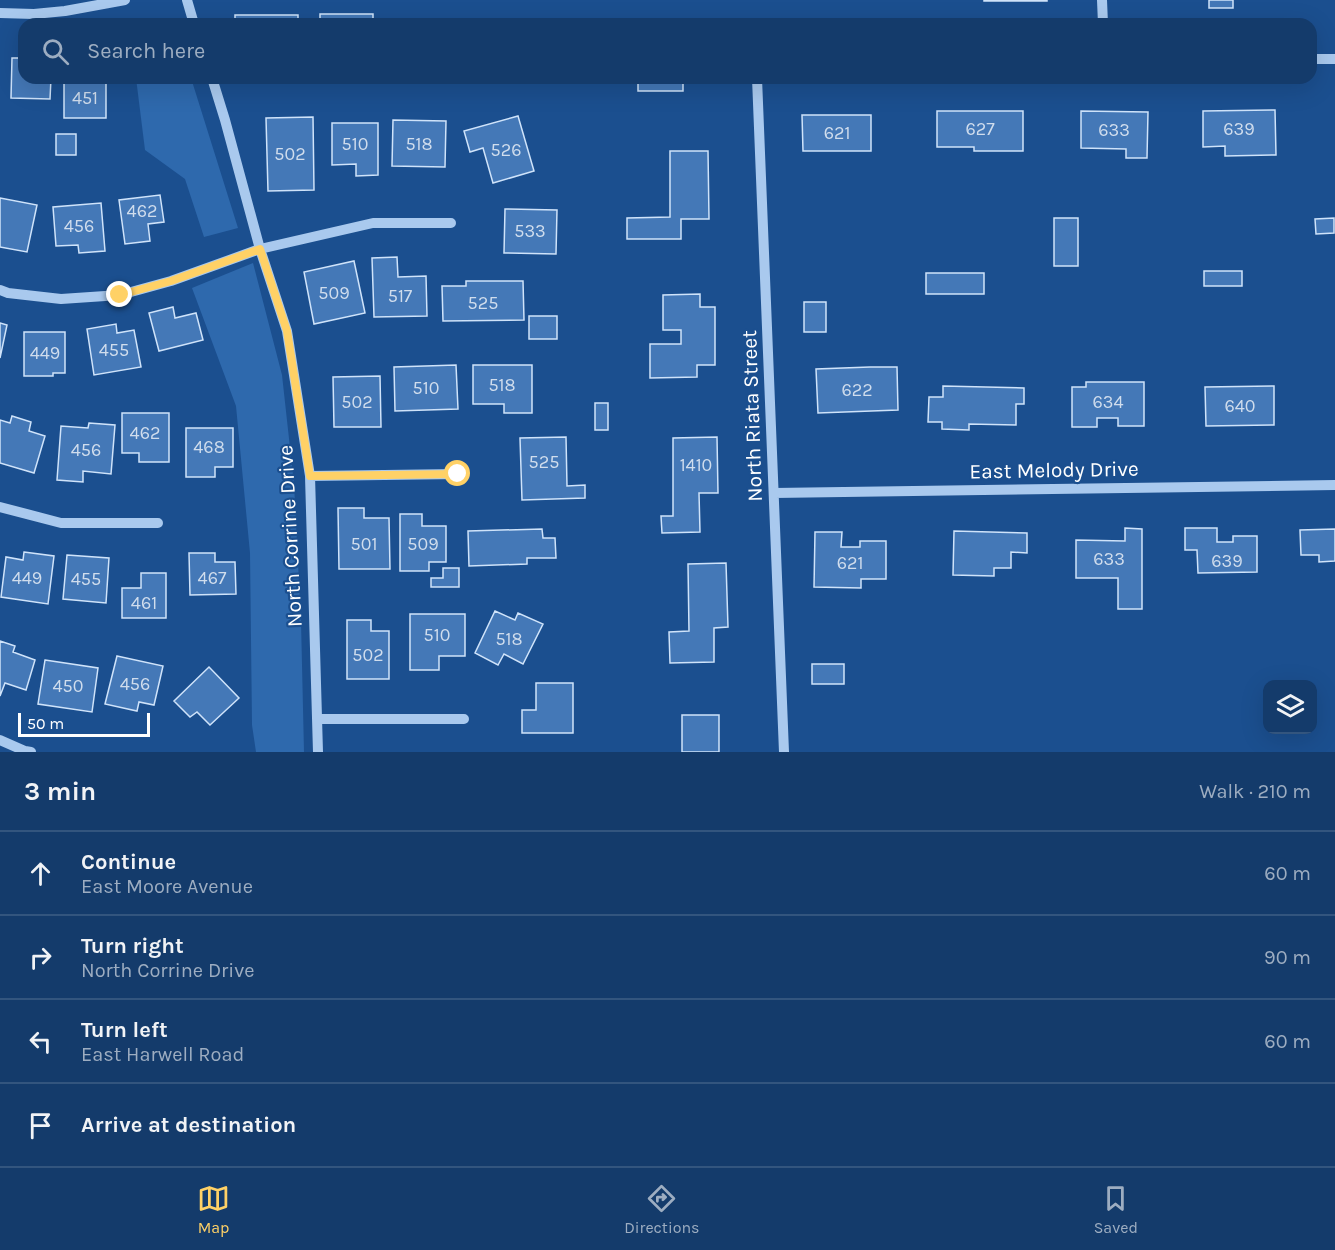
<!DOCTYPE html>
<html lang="en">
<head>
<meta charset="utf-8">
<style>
	body { margin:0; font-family:Karla,sans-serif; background:#1d4271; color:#f1f3f6 }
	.controls { position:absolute; right:18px; bottom:18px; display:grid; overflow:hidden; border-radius:12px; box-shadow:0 6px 24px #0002 }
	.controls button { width:54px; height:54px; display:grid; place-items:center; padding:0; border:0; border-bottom:2px solid #33557e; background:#143b6b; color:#f1f3f6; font:30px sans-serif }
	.scale { position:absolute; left:18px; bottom:15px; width:132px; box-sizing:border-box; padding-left:6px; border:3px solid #fff; border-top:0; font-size:16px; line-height:21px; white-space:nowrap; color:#fff; -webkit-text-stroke:4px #1b4f8f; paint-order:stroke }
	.stop { position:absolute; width:18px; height:18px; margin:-14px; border:4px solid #ffd166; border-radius:50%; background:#fff }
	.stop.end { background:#ffd166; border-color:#fff; box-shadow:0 2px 6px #0008 }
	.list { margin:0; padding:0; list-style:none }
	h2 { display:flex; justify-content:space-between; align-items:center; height:78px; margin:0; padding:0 24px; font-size:26px }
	h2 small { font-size:20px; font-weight:400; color:#9dadc1 }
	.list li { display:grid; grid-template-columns:39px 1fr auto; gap:18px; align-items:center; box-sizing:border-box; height:84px; padding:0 24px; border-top:2px solid #33557e }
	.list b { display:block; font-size:22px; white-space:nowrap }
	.list p { margin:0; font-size:20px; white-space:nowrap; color:#9dadc1 }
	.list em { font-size:20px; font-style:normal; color:#9dadc1 }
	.icon { flex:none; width:33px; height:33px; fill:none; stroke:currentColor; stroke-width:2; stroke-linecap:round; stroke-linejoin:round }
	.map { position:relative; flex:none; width:1335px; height:752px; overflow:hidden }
	.search { position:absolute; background:#143b6b; box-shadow:0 6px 24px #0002; left:18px; right:18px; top:18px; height:66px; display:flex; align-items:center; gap:15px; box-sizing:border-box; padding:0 21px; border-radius:18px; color:#9dadc1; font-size:22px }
	.sheet { height:414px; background:#143b6b }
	nav { display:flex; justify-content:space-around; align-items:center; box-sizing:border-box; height:84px; border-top:2px solid #33557e; background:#143b6b; font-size:16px; color:#9dadc1 }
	nav a { display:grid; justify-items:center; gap:3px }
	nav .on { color:#ffd166 }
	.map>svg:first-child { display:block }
</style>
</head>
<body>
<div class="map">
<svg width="1335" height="752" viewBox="0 0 1335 752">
	<rect width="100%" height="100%" fill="#1b4f8f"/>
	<path fill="#2e69ad" d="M 136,78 L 191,78 L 238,228 L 204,237 L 185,179 L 145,150 Z
		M 253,263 L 282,375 L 294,484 L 301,621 L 304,752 L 256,752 L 252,725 L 250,553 L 236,406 L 192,288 Z"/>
	<path fill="#4478b7" stroke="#cfe3fa" stroke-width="1.5" d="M 984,0 L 1047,0 L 1047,1 L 984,1 Z
		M 1209,0 L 1233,0 L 1233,8 L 1209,8 Z
		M 320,14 L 373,14 L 373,24 L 320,24 Z
		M 235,15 L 298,15 L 298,24 L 235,24 Z
		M 638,22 L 683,22 L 683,24 L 638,24 Z
		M 12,58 L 24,58 L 24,78 L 51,78 L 50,99 L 11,98 Z
		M 64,78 L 106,78 L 106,118 L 64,118 Z
		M 638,78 L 683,78 L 683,91 L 638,91 Z
		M 1275,110 L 1276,155 L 1225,156 L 1225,146 L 1203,147 L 1203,111 Z
		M 937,111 L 1023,111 L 1023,151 L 974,151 L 974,147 L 937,147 Z
		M 1081,111 L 1148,112 L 1147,158 L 1126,158 L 1126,149 L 1081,148 Z
		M 802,115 L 871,115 L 871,151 L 803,151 Z
		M 518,116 L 534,171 L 493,183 L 483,148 L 470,152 L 464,131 Z
		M 313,117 L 314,190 L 268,191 L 266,118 Z
		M 393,120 L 446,121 L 445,167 L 392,166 Z
		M 332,123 L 378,123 L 378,175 L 356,176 L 356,164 L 332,165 Z
		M 56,134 L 76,134 L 76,155 L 56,155 Z
		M 670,151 L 708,151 L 709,219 L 681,219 L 681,239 L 627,239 L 627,218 L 670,217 Z
		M 160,195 L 164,222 L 148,224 L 150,241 L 125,244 L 119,200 Z
		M 0,198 L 37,205 L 27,252 L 0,247 Z
		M 101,203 L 105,251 L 79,253 L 78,245 L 56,246 L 53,207 Z
		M 505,209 L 557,210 L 556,254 L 504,253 Z
		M 1054,218 L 1078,218 L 1078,266 L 1054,266 Z
		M 1334,218 L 1334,233 L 1316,234 L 1315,219 Z
		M 397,257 L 398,277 L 426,276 L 427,316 L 374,317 L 372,258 Z
		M 354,261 L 365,313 L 314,324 L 304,272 Z
		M 1204,271 L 1242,271 L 1242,286 L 1204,286 Z
		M 926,273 L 984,273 L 984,294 L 926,294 Z
		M 466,281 L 523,281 L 524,320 L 443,321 L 442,286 L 466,286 Z
		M 700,294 L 700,307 L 715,307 L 715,365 L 697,365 L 697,377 L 650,378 L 650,344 L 681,344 L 681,330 L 663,330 L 663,295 Z
		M 804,302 L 826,302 L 826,332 L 804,332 Z
		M 173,307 L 175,318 L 196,313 L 203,340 L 159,351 L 149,313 Z
		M 529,316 L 557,316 L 557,339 L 529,339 Z
		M 0,323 L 7,325 L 0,358 Z
		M 116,324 L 117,333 L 134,330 L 141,367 L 94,375 L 87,329 Z
		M 24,332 L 65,332 L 65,373 L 53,373 L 53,376 L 24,376 Z
		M 456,365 L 458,409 L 395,411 L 394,367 Z
		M 473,365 L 532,365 L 532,413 L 504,413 L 504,404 L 473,404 Z
		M 870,367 L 897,367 L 898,410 L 818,413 L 816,369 Z
		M 380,376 L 381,427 L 334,427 L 333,377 Z
		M 1086,382 L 1144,382 L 1144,426 L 1118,426 L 1118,418 L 1097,418 L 1097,427 L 1072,427 L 1072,387 L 1086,387 Z
		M 943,386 L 1024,388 L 1024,404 L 1016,404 L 1016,425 L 969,424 L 969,430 L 942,429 L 942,422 L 928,422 L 929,397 L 943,397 Z
		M 1274,386 L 1274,425 L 1206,426 L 1205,387 Z
		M 595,403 L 608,403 L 608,430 L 595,430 Z
		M 122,413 L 169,413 L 169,462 L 139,462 L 139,453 L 122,453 Z
		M 12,416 L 31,422 L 29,431 L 45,436 L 34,473 L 0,463 L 0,420 L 10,423 Z
		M 89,423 L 115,425 L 111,474 L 83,471 L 83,482 L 57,480 L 61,426 L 88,428 Z
		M 186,428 L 233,428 L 233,467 L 215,467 L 215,477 L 186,477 Z
		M 566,437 L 567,486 L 585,485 L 585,498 L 522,500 L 520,438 Z
		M 717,437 L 718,493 L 699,493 L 700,532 L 662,533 L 661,516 L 673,516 L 673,438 Z
		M 338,508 L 364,508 L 364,518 L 389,518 L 390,569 L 339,569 Z
		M 400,514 L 422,514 L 422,526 L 446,526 L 446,562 L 429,562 L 429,571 L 400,571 Z
		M 1125,528 L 1142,529 L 1142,609 L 1118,609 L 1118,578 L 1076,578 L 1076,540 L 1125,541 Z
		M 1185,528 L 1217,528 L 1217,542 L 1233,542 L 1233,536 L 1257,536 L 1257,572 L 1198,573 L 1197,550 L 1185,550 Z
		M 542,529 L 543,538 L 555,538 L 556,558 L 527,558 L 527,564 L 469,566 L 468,531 Z
		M 1335,529 L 1335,561 L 1319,562 L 1319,555 L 1301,555 L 1300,530 Z
		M 954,531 L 1027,533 L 1027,553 L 1011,552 L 1011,568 L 994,568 L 994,576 L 953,575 Z
		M 815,532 L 842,532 L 841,547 L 860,547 L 860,541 L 886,541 L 886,579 L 861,579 L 861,588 L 814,587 Z
		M 24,552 L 54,556 L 48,604 L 1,597 L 6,557 L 23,560 Z
		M 189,553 L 215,553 L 215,562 L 235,562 L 236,594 L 190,595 Z
		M 67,555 L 109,558 L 106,603 L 63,599 Z
		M 726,563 L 728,627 L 714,628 L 714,662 L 670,663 L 669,632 L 689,631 L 688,564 Z
		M 443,568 L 459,568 L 459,587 L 431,587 L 431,578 L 443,578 Z
		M 141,573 L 166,573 L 166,618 L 122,618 L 122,588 L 141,588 Z
		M 495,611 L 515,620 L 518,613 L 543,624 L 523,664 L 504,654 L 498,665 L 475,653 Z
		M 410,614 L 465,614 L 465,656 L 439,656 L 439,670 L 410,670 Z
		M 347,620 L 371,620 L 371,631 L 389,631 L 389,679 L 347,679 Z
		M 0,641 L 15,646 L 13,652 L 35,660 L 26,690 L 5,683 L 0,696 Z
		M 117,656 L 163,666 L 154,705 L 139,702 L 137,711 L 105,704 Z
		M 45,660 L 98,668 L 92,712 L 38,704 Z
		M 812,664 L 844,664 L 844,684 L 812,684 Z
		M 209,667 L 239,698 L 210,725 L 197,712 L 190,717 L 174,701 Z
		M 536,683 L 573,683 L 573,733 L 522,733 L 522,710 L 536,710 Z
		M 682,715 L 719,715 L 719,752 L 682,752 Z"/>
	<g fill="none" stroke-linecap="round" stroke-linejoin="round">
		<path stroke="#a9c9ee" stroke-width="10" d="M 187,0 L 194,24
			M 1102,0 L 1103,24
			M 0,13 L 34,14 L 65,11 L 125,0
			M 1311,59 L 1335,59
			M 212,78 L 225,120 L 260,249 L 287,331 L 310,476 L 318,752
			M 757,78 L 784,752
			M 0,290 L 8,293 L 61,299 L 120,295 L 171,281 L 260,249 L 373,223 L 451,223
			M 310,476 L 458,474
			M 774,493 L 1335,485
			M 0,507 L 61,523 L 158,523
			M 317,719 L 464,719
			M 0,740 L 25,751 L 31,752"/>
	</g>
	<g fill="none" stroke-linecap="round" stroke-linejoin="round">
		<path stroke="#ffd166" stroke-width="8" d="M 120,295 L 171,281 L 260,249 L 287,331 L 310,476 L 458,474"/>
	</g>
	<g text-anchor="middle" stroke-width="4.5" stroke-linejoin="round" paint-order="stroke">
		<g font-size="18" fill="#d0dded">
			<text x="85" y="104">451</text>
			<text x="980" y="135">627</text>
			<text x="1239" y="135">639</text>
			<text x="1114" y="136">633</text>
			<text x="837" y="139">621</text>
			<text x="355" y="150">510</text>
			<text x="419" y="150">518</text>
			<text x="506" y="156">526</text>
			<text x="290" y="160">502</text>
			<text x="142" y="217">462</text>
			<text x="79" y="232">456</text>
			<text x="530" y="237">533</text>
			<text x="334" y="299">509</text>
			<text x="400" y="302">517</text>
			<text x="483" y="309">525</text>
			<text x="114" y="356">455</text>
			<text x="45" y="359">449</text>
			<text x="502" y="391">518</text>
			<text x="426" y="394">510</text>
			<text x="857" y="396">622</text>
			<text x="357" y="408">502</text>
			<text x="1108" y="408">634</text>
			<text x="1240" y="412">640</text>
			<text x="145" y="439">462</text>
			<text x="209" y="453">468</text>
			<text x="86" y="456">456</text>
			<text x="544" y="468">525</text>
			<text x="696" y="471">1410</text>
			<text x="364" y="550">501</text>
			<text x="423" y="550">509</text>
			<text x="1109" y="565">633</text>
			<text x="1227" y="567">639</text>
			<text x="850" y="569">621</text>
			<text x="27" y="584">449</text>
			<text x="212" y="584">467</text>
			<text x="86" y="585">455</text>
			<text x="144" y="609">461</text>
			<text x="437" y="641">510</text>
			<text x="509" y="645">518</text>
			<text x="368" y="661">502</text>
			<text x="135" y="690">456</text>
			<text x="68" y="692">450</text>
		</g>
		<g font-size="21" fill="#fff" stroke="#1b4f8f">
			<text transform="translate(752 416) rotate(-92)" y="7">North Riata Street</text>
			<text transform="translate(1054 470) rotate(-1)" y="7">East Melody Drive</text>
			<text transform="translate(290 536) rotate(-93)" y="7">North Corrine Drive</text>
		</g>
	</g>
</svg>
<div class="controls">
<button><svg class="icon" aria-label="layers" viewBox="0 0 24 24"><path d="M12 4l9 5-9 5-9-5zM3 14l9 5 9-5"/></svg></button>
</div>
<div class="scale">50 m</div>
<div class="stop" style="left:458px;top:474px"></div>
<div class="stop end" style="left:120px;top:295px"></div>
<div class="search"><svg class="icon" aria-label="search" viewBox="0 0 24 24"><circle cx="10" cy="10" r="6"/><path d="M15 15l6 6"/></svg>Search here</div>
</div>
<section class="sheet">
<h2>3 min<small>Walk · 210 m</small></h2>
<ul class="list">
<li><svg class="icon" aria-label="ahead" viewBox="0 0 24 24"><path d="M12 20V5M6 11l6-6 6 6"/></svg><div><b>Continue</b><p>East Moore Avenue</p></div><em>60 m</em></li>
<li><svg class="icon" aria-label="right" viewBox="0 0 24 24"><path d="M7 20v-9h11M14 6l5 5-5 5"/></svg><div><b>Turn right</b><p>North Corrine Drive</p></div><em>90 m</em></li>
<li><svg class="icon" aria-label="left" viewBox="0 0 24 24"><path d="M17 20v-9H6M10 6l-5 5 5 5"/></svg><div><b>Turn left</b><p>East Harwell Road</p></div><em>60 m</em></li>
<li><svg class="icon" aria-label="arrive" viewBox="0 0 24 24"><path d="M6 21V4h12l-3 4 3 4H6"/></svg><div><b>Arrive at destination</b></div></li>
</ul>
</section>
<nav>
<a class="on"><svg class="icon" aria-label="map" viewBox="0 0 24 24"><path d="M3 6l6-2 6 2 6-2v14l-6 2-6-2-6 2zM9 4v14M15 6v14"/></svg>Map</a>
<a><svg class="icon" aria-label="directions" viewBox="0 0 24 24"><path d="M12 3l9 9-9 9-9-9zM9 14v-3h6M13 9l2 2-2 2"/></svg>Directions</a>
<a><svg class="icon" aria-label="saved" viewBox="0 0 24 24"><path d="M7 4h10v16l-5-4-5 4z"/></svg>Saved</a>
</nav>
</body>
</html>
